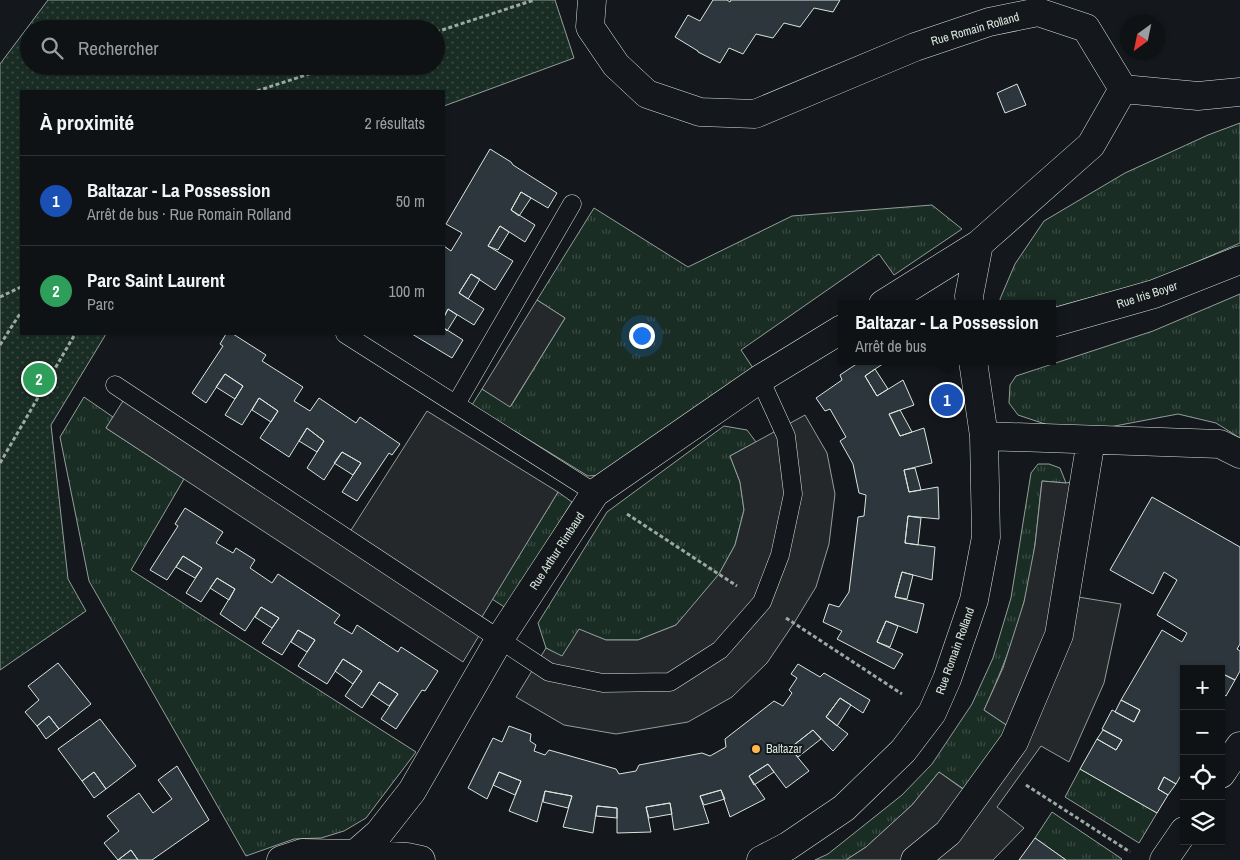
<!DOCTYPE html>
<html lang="fr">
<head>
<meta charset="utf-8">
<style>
	body { margin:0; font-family:"Archivo Narrow",sans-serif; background:#1d2022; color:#f1f3f6 }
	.controls { position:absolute; right:15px; bottom:15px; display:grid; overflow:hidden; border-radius:0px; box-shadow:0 1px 4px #0004 }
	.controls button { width:45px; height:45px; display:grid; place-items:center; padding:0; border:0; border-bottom:1px solid #2f3234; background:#0f1215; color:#f1f3f6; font:25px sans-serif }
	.compass { position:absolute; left:1120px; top:15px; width:45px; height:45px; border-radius:50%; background:#0f1215; box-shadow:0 1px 4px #0004; rotate:213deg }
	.you { position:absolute; left:641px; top:335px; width:18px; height:18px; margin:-12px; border:4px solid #fff; border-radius:50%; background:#1a73e8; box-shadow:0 0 0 8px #1a73e833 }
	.badge { display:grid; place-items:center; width:32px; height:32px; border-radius:50%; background:#ffb74d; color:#fff; font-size:16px; font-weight:700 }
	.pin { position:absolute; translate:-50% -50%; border:2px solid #fff; box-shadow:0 1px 5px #0006 }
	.popup { position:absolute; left:838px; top:300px; width:218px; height:65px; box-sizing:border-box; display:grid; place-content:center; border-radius:0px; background:#0f1215; filter:drop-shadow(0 1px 4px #0005); font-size:16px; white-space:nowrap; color:#9b9ea0 }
	.popup b { font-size:19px; color:#f1f3f6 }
	.popup::after { content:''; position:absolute; left:50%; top:100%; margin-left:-10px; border:10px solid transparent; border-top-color:#0f1215 }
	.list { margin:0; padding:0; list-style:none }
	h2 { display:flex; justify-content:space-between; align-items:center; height:65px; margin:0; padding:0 20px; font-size:21px }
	h2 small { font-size:16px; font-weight:400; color:#9b9ea0 }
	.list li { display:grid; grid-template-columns:32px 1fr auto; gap:15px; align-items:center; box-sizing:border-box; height:90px; padding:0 20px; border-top:1px solid #2f3234 }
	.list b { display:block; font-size:19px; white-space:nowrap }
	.list p { margin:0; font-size:16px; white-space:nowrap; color:#9b9ea0 }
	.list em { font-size:16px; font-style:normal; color:#9b9ea0 }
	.icon { flex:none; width:28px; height:28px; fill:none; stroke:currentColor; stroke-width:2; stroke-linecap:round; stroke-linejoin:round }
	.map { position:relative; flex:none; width:1240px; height:860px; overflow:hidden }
	.search { position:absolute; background:#0f1215; box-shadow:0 1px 4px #0004; left:20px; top:20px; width:425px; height:55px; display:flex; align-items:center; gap:12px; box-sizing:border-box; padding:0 18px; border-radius:28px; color:#9b9ea0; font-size:19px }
	.panel { position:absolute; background:#0f1215; box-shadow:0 1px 4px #0004; left:20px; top:90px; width:425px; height:245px; border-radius:0px }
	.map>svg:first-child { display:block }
</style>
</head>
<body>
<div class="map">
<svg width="1240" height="860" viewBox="0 0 1240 860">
	<defs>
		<pattern id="grass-tufts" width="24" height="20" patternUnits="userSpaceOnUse" patternTransform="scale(1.25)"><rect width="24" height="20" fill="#1a2d24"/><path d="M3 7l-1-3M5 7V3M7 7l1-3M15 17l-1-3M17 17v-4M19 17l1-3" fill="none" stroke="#3b4b43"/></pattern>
		<pattern id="park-dots" width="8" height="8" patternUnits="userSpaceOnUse" patternTransform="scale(1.25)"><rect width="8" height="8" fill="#1a2d24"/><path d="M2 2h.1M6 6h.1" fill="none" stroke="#3b4b43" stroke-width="1.8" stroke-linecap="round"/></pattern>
	</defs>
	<rect width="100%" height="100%" fill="#14181c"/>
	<path fill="url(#grass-tufts)" stroke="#939e99" d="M 1240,123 L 1240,243 L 1155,280 L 1052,308 L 1052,304 L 1001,304 L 1000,299 L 1015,264 L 1044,221 L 1125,173 L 1208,135 Z
		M 932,205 L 962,229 L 894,275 L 879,254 L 741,350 L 755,371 L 605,475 L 588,476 L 472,405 L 482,389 L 511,406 L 565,318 L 537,300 L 594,208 L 688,267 L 792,216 Z
		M 1240,294 L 1240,438 L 1216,423 L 1178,414 L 1099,429 L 1051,426 L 1018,415 L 1009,403 L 1010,385 L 1016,376 L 1153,331 Z
		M 84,397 L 113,417 L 106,428 L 184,479 L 131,570 L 416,752 L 366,818 L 344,831 L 321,838 L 294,839 L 246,856 L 89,581 L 60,437 Z
		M 724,426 L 747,430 L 756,442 L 730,456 L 740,482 L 744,510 L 735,545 L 719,574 L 701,597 L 676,625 L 638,640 L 606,640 L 579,630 L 562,657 L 546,648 L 538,623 L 607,512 Z
		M 1038,464 L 1049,464 L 1060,468 L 1066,483 L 1042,481 C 1037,521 1035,563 1024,602 C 1014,640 1000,675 984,710 L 1008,726 L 968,792 L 939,772 L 912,805 L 866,847 L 846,860 L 815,860 L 828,854 L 902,795 L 932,764 L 972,704 L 993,658 L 1011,598 L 1031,473 Z
		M 558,492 L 572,502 L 506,608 L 492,599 Z
		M 1080,769 L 1157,813 L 1139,843 L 1065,797 Z
		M 1052,812 L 1122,859 L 1121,860 L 1066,860 L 1035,838 Z"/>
	<path fill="url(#park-dots)" stroke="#939e99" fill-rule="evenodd" d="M 48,0 L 555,0 L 574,58 L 444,106 L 444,91 L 21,91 L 21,334 L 106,334 L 51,425 L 68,579 L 86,611 L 0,670 L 0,64 ZM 29,29 L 436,29 L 436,66 L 29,66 Z"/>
	<path fill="#24282b" stroke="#939e99" d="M 537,300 L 565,318 L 510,407 L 482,389 Z
		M 128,393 L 346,538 L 427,411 L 558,492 L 477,625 L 483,629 L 463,662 L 106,428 Z
		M 805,415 L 827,453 L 835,494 L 829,544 L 816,587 L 794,623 L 767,663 L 732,697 L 688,722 L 616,734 L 564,725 L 516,697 L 546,648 L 562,656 L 579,629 L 606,640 L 638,640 L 676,625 L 719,574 L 735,545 L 744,510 L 740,482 L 730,456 Z
		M 1084,480 L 1066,595 L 1121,604 L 1104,683 L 1069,762 L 1041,746 L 997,807 L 1024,828 L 993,860 L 846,860 L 866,847 L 912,805 L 939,772 L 967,792 L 1008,726 L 984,710 L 1003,668 L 1024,602 L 1035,545 L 1042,481 L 1066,483 Z"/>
	<path fill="#2c363c" stroke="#d8e6dc" d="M 713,0 L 727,0 L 730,2 L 731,0 L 840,0 L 833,12 L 814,8 L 800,27 L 784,23 L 773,38 L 756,34 L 743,54 L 729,48 L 720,63 L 698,52 L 698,51 L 675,37 L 688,15 L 700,21 Z
		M 1017,84 L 1026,105 L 1005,113 L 997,93 Z
		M 490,149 L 511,162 L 513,165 L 557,193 L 548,208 L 521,192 L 511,210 L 535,225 L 525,242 L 500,226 L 488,246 L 513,261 L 495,290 L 471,274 L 459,293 L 484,309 L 474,325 L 448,309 L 444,317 L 444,246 L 451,251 L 462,233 L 446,224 Z
		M 521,192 L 531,198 L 519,216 L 511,210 Z
		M 500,226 L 509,232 L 498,250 L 488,246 Z
		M 471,274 L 480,279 L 468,299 L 459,293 Z
		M 448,309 L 457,315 L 447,331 L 444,328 L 444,317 Z
		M 444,328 L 463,340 L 452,358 L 412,334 L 444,334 Z
		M 226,334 L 233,334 L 266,355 L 262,361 L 303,387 L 294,401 L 310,411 L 319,398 L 356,423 L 360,417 L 400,444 L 392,455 L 389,453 L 357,501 L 342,492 L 361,463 L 342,452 L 324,480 L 307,468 L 324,441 L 307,428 L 289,457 L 260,438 L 278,411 L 259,398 L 242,425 L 225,415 L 243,386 L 225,374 L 206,403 L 192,393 L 223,346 L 220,344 Z
		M 861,361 L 887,361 L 865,376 L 877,396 L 903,380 L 914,405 L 889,414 L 900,436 L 924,428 L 932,463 L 904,470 L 909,492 L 938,487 L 939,519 L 908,516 L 905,543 L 935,547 L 932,580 L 902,572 L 895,597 L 924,604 L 917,633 L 886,621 L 877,642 L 903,654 L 894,669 L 837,639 L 842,631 L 823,622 L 829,604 L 839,607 L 849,592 L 858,517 L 864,516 L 866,495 L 859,493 L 853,464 L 840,441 L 846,437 L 830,409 L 825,411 L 816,398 L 842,380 L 840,375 Z
		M 875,369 L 888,389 L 877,396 L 865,376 Z
		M 225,374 L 243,386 L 235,399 L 216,387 Z
		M 259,398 L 278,411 L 271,422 L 252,410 Z
		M 900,410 L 912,432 L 900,436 L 889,414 Z
		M 307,428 L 324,441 L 317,452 L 299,441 Z
		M 342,452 L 361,463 L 353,475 L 334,463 Z
		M 915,468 L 921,490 L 909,492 L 904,470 Z
		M 1152,497 L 1240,547 L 1240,644 L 1237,649 L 1240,651 L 1240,671 L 1235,680 L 1223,674 L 1221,678 L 1221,669 L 1184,669 L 1184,770 L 1176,784 L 1164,777 L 1158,789 L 1168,795 L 1157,813 L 1080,769 L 1097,739 L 1116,750 L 1122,740 L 1102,729 L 1112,710 L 1134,722 L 1140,710 L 1121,700 L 1162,630 L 1182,642 L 1187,633 L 1157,615 L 1177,580 L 1164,572 L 1153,594 L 1110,570 Z
		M 185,508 L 223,532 L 216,543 L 233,553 L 236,548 L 255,560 L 250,568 L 272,583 L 278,574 L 340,615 L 334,623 L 352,634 L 357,625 L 398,652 L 401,647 L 438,671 L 425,691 L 422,690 L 396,729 L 381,719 L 398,694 L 379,682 L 362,708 L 345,696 L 362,671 L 343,659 L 327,684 L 298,666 L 315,640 L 298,630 L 282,655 L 262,643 L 279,618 L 261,607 L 245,631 L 220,614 L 235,589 L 217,578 L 201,602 L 186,593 L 202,568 L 183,556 L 167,580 L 150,570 L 178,526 L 175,524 Z
		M 908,516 L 921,518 L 918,545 L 905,543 Z
		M 183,556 L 202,568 L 195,578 L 176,567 Z
		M 902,572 L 913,575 L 907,599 L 895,597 Z
		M 217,578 L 235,589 L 229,600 L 210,588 Z
		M 261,607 L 279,618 L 272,628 L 255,617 Z
		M 886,621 L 898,626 L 890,647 L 877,642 Z
		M 298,630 L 315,640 L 307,652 L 291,642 Z
		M 343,659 L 362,671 L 353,684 L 335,671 Z
		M 58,663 L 91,704 L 59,729 L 49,716 L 37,726 L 25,712 L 39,700 L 28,686 Z
		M 798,664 L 820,677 L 824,673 L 870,700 L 863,713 L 840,698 L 826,717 L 848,734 L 833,751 L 813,730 L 790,748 L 809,771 L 786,788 L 768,764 L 749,776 L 765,799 L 730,817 L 721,790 L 700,796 L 709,823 L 674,830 L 670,803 L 646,807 L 651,832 L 617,833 L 617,808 L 597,806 L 593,833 L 563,827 L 572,796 L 545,791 L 537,822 L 509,811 L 521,781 L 499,772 L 487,799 L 468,788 L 493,738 L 502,742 L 509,726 L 531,734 L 530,741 L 536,745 L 534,751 L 545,755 L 549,750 L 616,769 L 619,774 L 636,771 L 639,765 L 702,753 L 710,756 L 726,747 L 725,739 L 774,701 L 783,706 L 792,693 L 789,690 L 797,678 L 791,674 Z
		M 1223,674 L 1235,680 L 1226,696 L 1221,693 L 1221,678 Z
		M 379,682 L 398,694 L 389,706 L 371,694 Z
		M 840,698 L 851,705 L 837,726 L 826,717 Z
		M 1121,700 L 1140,710 L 1134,722 L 1115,712 Z
		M 49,716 L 59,729 L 46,739 L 37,726 Z
		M 100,719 L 136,766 L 106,789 L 94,772 L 82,781 L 58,749 Z
		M 813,730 L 821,739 L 798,757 L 790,748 Z
		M 1103,730 L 1122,740 L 1116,750 L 1097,739 Z
		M 768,764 L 774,772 L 754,785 L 749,776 Z
		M 177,766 L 209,820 L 152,860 L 138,860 L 131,850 L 118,860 L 104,843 L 119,831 L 107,816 L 139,793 L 153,813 L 172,799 L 158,780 Z
		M 94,772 L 106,789 L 94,798 L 82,781 Z
		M 499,772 L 521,781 L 515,795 L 493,785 Z
		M 1164,777 L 1176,784 L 1168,795 L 1158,789 Z
		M 721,790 L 725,799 L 704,805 L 700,796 Z
		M 545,791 L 572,796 L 568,808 L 543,802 Z
		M 670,803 L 672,814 L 649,818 L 646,807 Z
		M 597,806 L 617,808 L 617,818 L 596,816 Z
		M 1035,838 L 1066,860 L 1019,860 Z
		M 131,850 L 138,860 L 118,860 Z"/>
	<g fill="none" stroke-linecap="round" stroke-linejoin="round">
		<defs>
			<path id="lane" d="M 345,334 L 595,493
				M 115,385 L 549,672 L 603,683 L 670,682 L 720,650 L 762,602 L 780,555 L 793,494 L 786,436 L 760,379
				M 456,404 L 572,204"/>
			<path id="street" d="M 592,0 L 590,27 L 616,65 L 647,94 L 700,112 L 755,114 L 915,47 L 989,22 L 1038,12 L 1086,28 L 1123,89
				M 1123,89 L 1198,96 L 1240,92
				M 883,304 L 979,244
				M 970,304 L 969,296 L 979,244 L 1091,145 L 1123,89
				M 1052,323 L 1154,294 L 1240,260
				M 984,436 L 1220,444 L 1240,454
				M 1221,774 L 1240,746
				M 355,854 L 379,833 L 412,791 L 499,640 L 595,493 L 760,379 L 842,329
				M 281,860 L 302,853 L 355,854 L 407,857 L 421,860
				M 761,860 L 788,846 L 844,808 L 903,751 L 932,713 L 947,679 L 974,600 L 986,537 L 984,436 L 973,361
				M 915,860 L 948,833 L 1014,742 L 1059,635 L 1091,440
				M 1164,860 L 1184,831"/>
		</defs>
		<use href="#lane" stroke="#d8e6dc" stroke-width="19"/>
		<use href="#street" stroke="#d8e6dc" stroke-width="29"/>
		<path stroke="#9da8a2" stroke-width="3" stroke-dasharray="4 2.5" stroke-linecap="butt" d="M 436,32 L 534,0
			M 257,91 L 333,66
			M 0,297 L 21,287
			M 0,345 L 21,312
			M 0,463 L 75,334
			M 627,514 L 737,586
			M 786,618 L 902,694
			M 1026,785 L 1130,852"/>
		<use href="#lane" stroke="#14181c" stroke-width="18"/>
		<use href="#street" stroke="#14181c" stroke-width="28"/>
	</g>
	<circle fill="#ffb74d" stroke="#14181c" stroke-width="2" cx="756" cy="749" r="5"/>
	<g text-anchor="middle" stroke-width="4" stroke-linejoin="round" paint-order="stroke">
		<g font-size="12" fill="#d8e6dc" stroke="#14181c">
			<text transform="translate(975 29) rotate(-16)" y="4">Rue Romain Rolland</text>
			<text transform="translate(1147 295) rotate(-18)" y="4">Rue Iris Boyer</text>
			<text transform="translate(557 551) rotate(-57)" y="4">Rue Arthur Rimbaud</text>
			<text transform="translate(955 651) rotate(-70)" y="4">Rue Romain Rolland</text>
		</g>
		<g font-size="12" fill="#d8e6dc" stroke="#14181c" text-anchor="start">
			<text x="766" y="753">Baltazar</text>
		</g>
	</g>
</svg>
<div class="controls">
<button>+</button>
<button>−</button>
<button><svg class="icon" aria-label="locate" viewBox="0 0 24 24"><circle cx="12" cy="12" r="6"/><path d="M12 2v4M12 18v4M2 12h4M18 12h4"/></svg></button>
<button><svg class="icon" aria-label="layers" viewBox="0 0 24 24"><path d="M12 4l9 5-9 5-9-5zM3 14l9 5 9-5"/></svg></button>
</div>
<svg class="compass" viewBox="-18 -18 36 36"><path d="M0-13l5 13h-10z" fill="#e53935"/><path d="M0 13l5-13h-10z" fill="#9b9ea0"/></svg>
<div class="you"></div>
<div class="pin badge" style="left:947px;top:400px;background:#1a4fb4">1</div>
<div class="popup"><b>Baltazar - La Possession</b>Arrêt de bus</div>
<div class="pin badge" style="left:39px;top:379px;background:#2e9e5b">2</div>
<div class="search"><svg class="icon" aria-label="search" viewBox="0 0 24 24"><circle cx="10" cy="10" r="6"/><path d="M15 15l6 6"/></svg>Rechercher</div>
<section class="panel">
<h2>À proximité<small>2 résultats</small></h2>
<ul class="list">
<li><span class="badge" style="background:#1a4fb4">1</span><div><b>Baltazar - La Possession</b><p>Arrêt de bus · Rue Romain Rolland</p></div><em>50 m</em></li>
<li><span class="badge" style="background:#2e9e5b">2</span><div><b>Parc Saint Laurent</b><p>Parc</p></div><em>100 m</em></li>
</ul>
</section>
</div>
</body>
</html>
